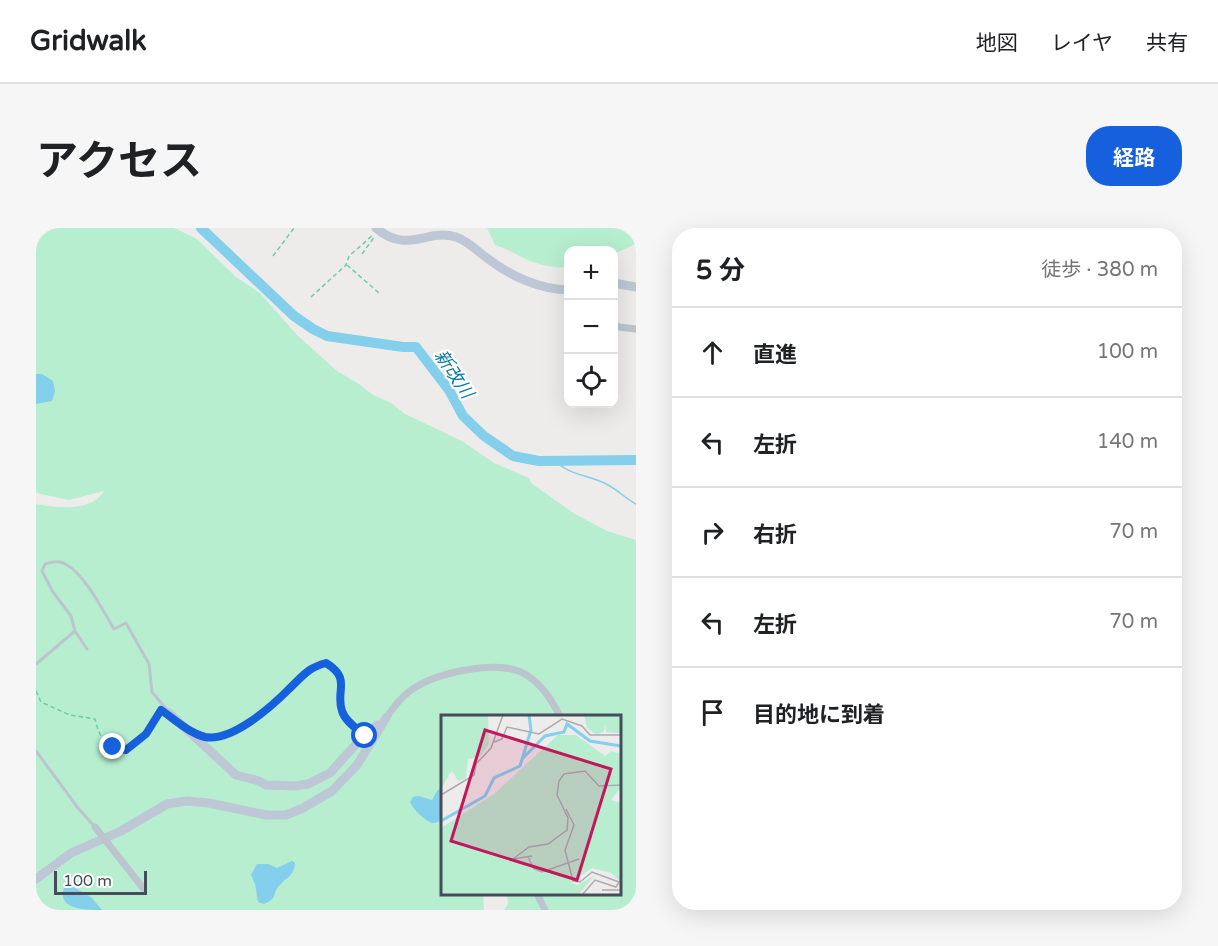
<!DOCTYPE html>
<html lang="ja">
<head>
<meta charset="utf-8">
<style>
	body { margin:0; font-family:"Varela Round","Noto Sans JP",sans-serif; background:#f6f6f6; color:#202124 }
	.controls { position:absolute; right:18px; top:18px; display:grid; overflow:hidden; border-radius:12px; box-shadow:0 6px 24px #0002 }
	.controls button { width:54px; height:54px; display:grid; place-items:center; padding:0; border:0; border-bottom:2px solid #e0e0e0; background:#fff; color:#202124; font:30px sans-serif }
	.scale { position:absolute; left:18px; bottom:15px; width:93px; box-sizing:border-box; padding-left:6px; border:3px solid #444d59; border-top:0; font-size:16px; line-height:21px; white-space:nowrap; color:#444d59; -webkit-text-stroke:4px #fff; paint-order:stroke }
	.stop { position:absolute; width:18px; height:18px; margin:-14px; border:4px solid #1660dd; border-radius:50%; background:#fff }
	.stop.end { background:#1660dd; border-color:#fff; box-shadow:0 2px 6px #0008 }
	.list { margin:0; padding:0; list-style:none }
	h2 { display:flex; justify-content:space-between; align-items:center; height:78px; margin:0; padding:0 24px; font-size:26px }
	h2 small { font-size:20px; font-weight:400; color:#757577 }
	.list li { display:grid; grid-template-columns:39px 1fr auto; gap:18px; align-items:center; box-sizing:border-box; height:90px; padding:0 24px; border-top:2px solid #e0e0e0 }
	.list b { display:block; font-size:22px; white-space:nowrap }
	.list em { font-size:20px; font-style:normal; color:#757577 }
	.icon { flex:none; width:33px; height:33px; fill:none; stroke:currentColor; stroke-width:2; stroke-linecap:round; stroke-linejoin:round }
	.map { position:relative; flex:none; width:600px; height:682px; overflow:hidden; border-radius:24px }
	header { display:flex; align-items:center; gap:36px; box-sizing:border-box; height:84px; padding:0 30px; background:#fff; border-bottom:2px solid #e0e0e0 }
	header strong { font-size:28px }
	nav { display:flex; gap:33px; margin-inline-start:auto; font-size:21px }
	.intro { display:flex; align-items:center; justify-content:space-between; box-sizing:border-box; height:144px; padding:0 36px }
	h1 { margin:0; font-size:42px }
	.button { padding:15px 27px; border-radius:24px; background:#1660dd; color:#fff; font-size:21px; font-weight:700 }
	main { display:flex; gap:36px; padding:0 36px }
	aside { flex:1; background:#fff; border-radius:24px; box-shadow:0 6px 24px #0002 }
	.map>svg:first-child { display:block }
</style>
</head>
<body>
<header>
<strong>Gridwalk</strong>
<nav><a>地図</a><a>レイヤ</a><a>共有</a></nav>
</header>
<div class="intro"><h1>アクセス</h1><a class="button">経路</a></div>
<main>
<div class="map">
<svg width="600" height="682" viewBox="0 0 600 682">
	<rect width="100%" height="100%" fill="#eeebeb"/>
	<path fill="#b7eed0" d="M 0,0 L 138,0 L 161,11 L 200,49 L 224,65 L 261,107 L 301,143 L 323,156 L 337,167 L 355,175 L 369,186 L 426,213 L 458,235 L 493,250 L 495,255 L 539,286 L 571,303 L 600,312 L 600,682 L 468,682 L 472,676 L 471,666 L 584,666 L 584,488 L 406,488 L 406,666 L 447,666 L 448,682 L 0,682 L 0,276 C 21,280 56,284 68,263 L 33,272 L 0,265 Z
		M 451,0 L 600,0 L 600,16 L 578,26 L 578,22 L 532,22 L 532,40 C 520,39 506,38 494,33 C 482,28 472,21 459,17 Z"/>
	<path fill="#83cfec" d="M 0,146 L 6,146 L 17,153 L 19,163 L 16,173 L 0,176 Z
		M 406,559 L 406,591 C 403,593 401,595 397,595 C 390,594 376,580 374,574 L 377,569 L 382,568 L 396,572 L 401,563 Z
		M 256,633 L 259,635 C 258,649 250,649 243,658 C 235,668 243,669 228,676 L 222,674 L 219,656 L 215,647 L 221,636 L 232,636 L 241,640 Z
		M 32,656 L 55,669 L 66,682 C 50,682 18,682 29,657 Z"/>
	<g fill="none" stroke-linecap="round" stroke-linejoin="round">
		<path stroke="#83cfec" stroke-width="1.5" d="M 520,233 C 533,248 555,247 572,257 C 582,262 590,271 600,276"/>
		<path stroke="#83cfec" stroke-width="10" d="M 165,0 L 258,88 L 277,101 L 291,108 L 367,119 L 380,119 L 413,162 L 427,188 L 448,208 L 477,228 L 503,233 L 600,232"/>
		<path stroke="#6fcca5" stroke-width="1.5" stroke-dasharray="4.5 3" stroke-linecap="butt" d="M 326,26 L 339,8
			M 237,28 L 258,0
			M 311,37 L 343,65
			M 275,69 L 310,37 L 313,28 L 337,7
			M 0,463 L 5,474 L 34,487 L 59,491 C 64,512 69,516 90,522 L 110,506 L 126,483
			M 172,509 L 185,509 L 213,494 L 249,466 L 276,439 L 290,435 C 315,450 300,460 305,481 C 307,491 317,497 323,503
			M 581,682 L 588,682"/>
		<path stroke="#bcc5ce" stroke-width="3" d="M 51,421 L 39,403 L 35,388 L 17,364 L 6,343 L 9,336 C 16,334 24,332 31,337 C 49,347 67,383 78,401 L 90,395 L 113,436 L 116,464 L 132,483
			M 0,436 L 39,403
			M 0,523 L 42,580 L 59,599"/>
		<path stroke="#bcc5ce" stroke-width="7" d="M 578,96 L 583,99 L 600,101
			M 350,490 C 357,480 364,470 374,463 C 398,445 457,432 485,444 C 504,453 515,471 524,488
			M 501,666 L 509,682"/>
		<path stroke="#bdc7d5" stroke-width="9" d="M 340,0 C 372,27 390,0 420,9 C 432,13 441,23 451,30 C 474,48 503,61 532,62
			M 578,55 L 600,59
			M 133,485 L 200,547 L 223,553 L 230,557 L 259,558 L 272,556 L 294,545 L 322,514 L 341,497
			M 0,651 L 35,625 L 85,603 L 131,576 L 151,573 L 173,575 L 230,587 L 250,587 L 267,580 L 296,563 L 321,537 L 350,490"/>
		<path stroke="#bcc5ce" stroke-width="7" d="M 59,599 L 107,660"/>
	</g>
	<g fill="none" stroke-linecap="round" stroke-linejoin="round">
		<path stroke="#1660dd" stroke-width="8" d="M 77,519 L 90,522 L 110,506 L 125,482 C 138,491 153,505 169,509 C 196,514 235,479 253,461 C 267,448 271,440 290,435 C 316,451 299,462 306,483 C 309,493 321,501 329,508"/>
	</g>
	<g text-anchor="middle" stroke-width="4.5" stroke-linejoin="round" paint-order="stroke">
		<g font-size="18" font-style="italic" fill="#0a7aa5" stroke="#fff">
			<text transform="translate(418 146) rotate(56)" y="6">新改川</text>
		</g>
	</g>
	<g transform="translate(405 487)">
		<rect width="180" height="180" fill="#eeebeb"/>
		<path d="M 0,0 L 47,0 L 48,29 L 39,42 L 27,44 L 25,63 L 17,66 L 12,57 L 9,58 L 0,75 ZM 143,0 L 180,0 L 180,18 L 165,17 L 164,9 L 163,16 L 156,20 L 146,13 ZM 117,20 L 135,20 L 164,41 L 170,36 L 180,39 L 180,72 L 170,85 L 180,88 L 180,167 L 170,158 L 151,153 L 130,168 L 137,170 L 154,160 L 137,180 L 0,180 L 0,113 L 53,79 Z" fill="#b7eed0"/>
		<path fill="none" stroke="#83cfec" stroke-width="3" d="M 82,43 L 104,21 L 123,17 L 126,9 L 149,26 L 180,31M 0,106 L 44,81 L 53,63 L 79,51 L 90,15 L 88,0"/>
		<path fill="none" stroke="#aaacb1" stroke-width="1.5" d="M 53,27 L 61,24 L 66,12 L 98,19 L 121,4 L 141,11 L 149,20 L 180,20M 0,80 L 33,60 L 35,49 L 50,33 L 62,0M 125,94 L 133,110 L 124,135 L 132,166 L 139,167 L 151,157 L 178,167 L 175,172 L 154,165 L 141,180M 91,141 L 72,144 L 88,132 L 107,129 L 126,115 L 127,103 L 116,80 L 118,66 L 123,59 L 144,56 L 158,71 L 180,70M 87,142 L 93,154 L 101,157 L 138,144M 161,175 L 180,175"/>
		<path fill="#c2185b" fill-opacity="0.15" stroke="#c2185b" stroke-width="3" d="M 44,15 L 170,54 L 136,165 L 10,126 Z"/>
		<rect width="180" height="180" fill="none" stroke="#444d59" stroke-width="3"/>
	</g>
</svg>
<div class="controls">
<button>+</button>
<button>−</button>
<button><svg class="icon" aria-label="locate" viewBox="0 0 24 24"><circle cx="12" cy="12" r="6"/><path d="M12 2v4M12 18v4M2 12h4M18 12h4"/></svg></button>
</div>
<div class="scale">100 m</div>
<div class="stop" style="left:329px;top:508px"></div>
<div class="stop end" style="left:77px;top:519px"></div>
</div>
<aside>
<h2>5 分<small>徒歩 · 380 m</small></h2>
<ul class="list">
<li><svg class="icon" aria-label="ahead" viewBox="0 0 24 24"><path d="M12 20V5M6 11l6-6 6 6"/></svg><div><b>直進</b></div><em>100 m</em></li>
<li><svg class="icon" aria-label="left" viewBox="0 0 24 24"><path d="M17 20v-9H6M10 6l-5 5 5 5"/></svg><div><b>左折</b></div><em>140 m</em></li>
<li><svg class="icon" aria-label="right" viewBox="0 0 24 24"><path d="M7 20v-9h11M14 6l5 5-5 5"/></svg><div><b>右折</b></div><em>70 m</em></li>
<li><svg class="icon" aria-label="left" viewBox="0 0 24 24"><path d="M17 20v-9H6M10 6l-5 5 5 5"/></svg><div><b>左折</b></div><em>70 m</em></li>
<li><svg class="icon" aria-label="arrive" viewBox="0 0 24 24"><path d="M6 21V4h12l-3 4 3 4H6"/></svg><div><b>目的地に到着</b></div></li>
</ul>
</aside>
</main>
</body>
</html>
